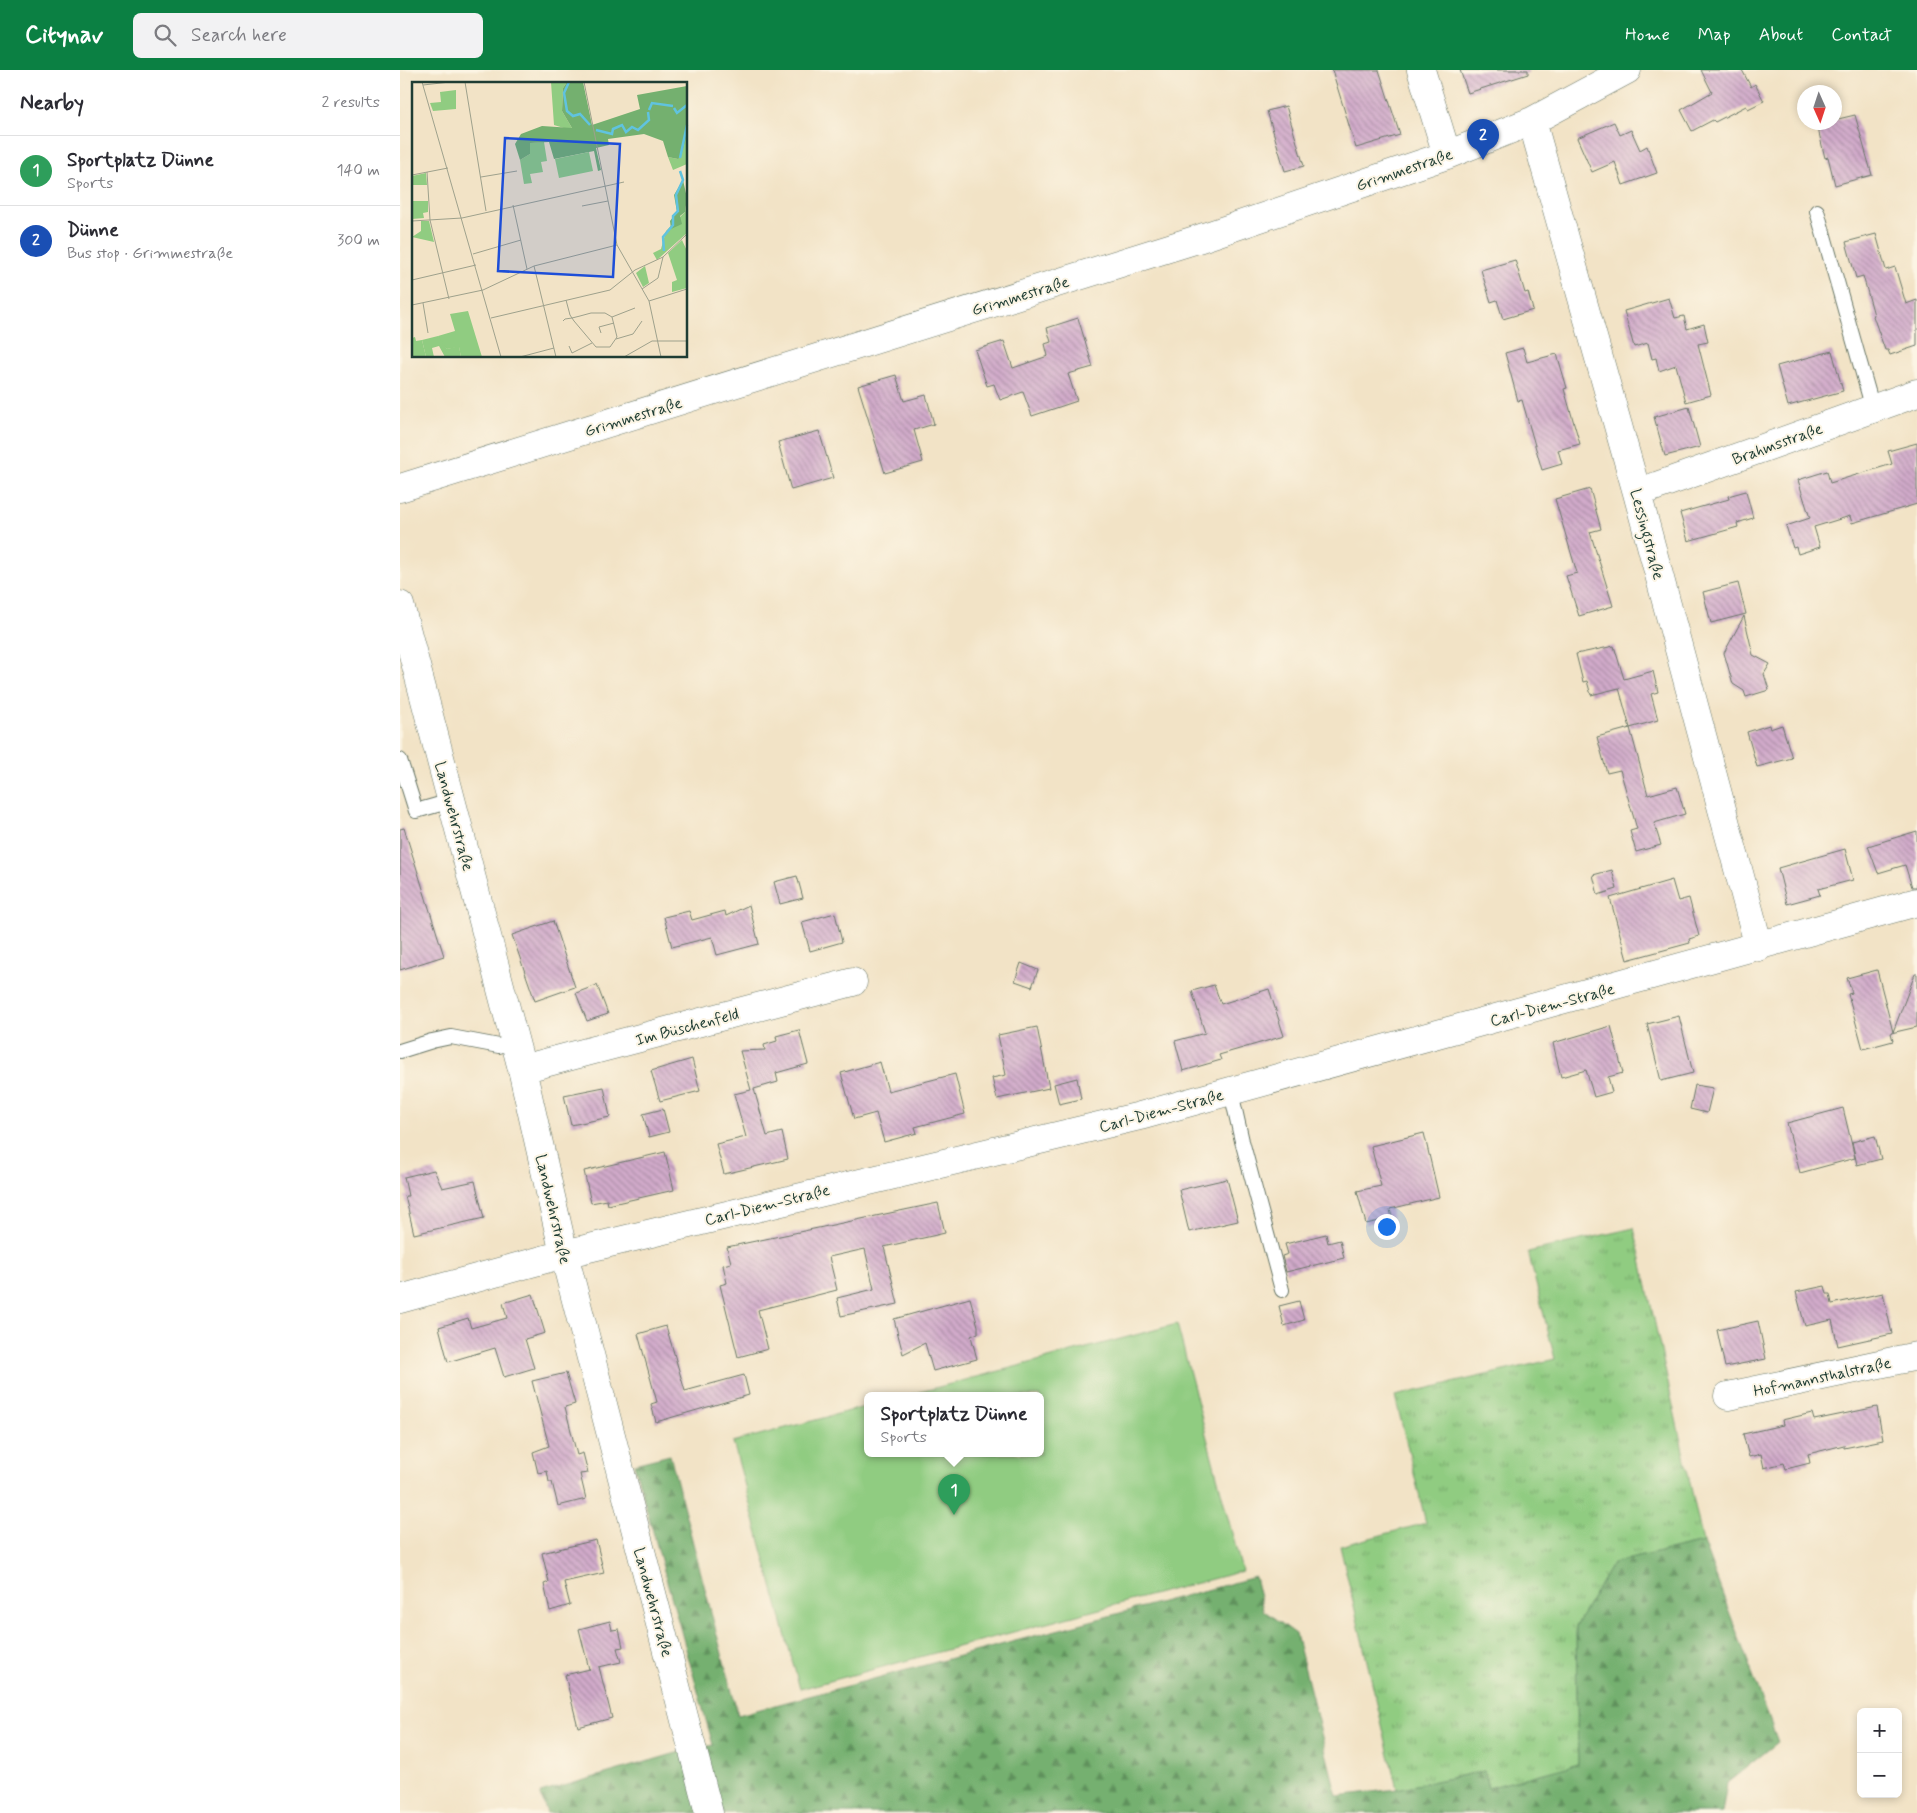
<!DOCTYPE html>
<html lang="en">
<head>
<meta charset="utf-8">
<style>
	body { margin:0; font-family:Mynerve,sans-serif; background:#f2f2f3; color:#2b2b33 }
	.controls { position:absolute; right:15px; bottom:15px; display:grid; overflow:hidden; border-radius:8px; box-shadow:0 2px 8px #0003 }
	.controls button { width:45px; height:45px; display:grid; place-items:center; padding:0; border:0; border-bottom:1px solid #e1e1e2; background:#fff; color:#2b2b33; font:25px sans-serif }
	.compass { position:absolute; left:1397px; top:15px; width:45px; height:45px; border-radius:50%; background:#fff; box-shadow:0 2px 8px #0003; rotate:177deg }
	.you { position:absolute; left:986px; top:1156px; width:18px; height:18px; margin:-12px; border:4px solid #fff; border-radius:50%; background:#1a73e8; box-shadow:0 0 0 8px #1a73e833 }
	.badge { display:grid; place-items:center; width:32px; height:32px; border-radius:50%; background:#0b8043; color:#fff; font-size:16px; font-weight:700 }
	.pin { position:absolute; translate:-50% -41px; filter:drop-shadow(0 1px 2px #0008) }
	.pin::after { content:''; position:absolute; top:26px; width:18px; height:15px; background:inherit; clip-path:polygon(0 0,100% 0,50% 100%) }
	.popup { position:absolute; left:464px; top:1322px; width:180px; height:65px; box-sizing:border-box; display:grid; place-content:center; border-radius:8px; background:#fff; filter:drop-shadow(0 1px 4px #0005); font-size:16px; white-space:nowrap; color:#7c7c81 }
	.popup b { font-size:19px; color:#2b2b33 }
	.popup::after { content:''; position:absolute; left:50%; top:100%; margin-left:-10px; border:10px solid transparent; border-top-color:#fff }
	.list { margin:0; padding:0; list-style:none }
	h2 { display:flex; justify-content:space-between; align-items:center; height:65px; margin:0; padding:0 20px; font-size:21px }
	h2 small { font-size:16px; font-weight:400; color:#7c7c81 }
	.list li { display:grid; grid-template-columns:32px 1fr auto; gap:15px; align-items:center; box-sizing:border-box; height:70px; padding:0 20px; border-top:1px solid #e1e1e2 }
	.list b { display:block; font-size:19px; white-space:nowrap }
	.list p { margin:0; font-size:16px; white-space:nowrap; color:#7c7c81 }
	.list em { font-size:16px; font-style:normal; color:#7c7c81 }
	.icon { flex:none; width:28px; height:28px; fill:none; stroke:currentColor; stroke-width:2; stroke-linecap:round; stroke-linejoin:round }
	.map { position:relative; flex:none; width:1517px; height:1743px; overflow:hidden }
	header { display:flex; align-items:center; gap:30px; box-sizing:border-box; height:70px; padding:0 25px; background:#0b8043; color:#fff }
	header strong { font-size:24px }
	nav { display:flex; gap:28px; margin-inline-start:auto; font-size:18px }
	.search { width:350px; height:45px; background:#f2f2f3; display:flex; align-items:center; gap:12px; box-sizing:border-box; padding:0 18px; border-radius:8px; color:#7c7c81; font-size:19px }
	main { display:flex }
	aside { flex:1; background:#fff }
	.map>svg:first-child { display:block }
</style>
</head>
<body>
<header>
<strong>Citynav</strong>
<div class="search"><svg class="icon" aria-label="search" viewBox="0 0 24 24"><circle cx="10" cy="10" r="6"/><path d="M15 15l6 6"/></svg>Search here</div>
<nav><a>Home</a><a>Map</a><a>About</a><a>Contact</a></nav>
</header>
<main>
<aside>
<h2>Nearby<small>2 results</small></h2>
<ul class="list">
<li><span class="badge" style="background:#2e9e5b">1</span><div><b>Sportplatz Dünne</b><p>Sports</p></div><em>140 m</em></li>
<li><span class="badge" style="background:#1a4fb4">2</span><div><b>Dünne</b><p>Bus stop · Grimmestraße</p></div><em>300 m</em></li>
</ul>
</aside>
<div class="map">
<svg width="1517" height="1743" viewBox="0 0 1517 1743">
	<defs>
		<pattern id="grass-tufts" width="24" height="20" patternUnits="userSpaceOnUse" patternTransform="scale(1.25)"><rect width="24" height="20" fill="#90cc81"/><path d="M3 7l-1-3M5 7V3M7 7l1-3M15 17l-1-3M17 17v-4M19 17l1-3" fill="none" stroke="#75a76a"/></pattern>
		<pattern id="forest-firs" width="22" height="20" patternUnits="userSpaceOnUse" patternTransform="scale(1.25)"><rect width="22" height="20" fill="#74b06f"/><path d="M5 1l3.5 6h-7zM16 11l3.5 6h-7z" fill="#5f905c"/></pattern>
		<pattern id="building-back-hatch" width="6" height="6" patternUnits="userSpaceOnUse" patternTransform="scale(1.25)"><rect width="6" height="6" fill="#d1aaca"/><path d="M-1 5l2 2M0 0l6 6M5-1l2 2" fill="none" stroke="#a98ca5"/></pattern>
	</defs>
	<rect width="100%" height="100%" fill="#fcf5e5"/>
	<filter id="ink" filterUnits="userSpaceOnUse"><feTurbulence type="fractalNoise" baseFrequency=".02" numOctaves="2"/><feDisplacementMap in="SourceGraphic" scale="10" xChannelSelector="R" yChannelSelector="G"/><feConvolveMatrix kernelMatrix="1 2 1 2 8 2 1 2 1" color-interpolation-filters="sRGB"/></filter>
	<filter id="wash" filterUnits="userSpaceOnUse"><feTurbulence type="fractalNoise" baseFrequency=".0096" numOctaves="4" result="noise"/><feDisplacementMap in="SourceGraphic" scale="20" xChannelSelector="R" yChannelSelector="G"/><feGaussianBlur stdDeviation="1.12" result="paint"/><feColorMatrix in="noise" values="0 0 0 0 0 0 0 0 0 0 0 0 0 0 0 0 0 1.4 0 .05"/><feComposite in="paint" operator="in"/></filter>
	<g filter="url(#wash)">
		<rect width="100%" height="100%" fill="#f2e3c6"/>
		<path fill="url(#grass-tufts)" stroke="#58845a" d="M 1234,1158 L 1303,1472 L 1213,1493 L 1176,1556 L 1178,1694 L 1088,1718 L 1084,1701 L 997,1719 L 940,1476 L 1026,1453 L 995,1326 L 1155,1289 L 1128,1182 Z"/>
		<path fill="url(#forest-firs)" stroke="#4a7652" d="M 270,1385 L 338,1645 L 855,1507 L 863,1540 L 896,1564 L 937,1726 L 997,1719 L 1084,1701 L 1088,1718 L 1178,1694 L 1176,1556 L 1213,1493 L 1303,1472 L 1378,1672 L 1327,1713 L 1322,1743 L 147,1743 L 140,1723 L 280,1682 L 313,1675 L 234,1394 Z"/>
		<path fill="#90cc81" stroke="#58845a" d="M 777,1254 L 842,1501 L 400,1619 L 333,1372 L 468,1336 L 468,1384 L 640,1384 L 640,1326 L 505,1326 Z"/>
		<g id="blocks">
			<path fill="url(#building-back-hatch)" d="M 932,0 L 979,0 L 1000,65 L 956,78 Z
				M 1060,0 L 1128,0 L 1128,4 L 1068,23 Z
				M 1301,0 L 1342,0 L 1351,17 L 1355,14 L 1364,31 L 1348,39 L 1346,36 L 1315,52 L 1313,50 L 1292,61 L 1281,40 L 1312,22 Z
				M 886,36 L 904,96 L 885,101 L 867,41 Z
				M 1455,45 L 1472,105 L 1435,115 L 1428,87 L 1425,88 L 1419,63 L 1419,54 L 1434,52 L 1434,50 Z
				M 1214,52 L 1220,65 L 1231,60 L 1240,80 L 1247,76 L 1257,103 L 1223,115 L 1215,92 L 1192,102 L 1177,68 Z
				M 1476,164 L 1486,200 L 1495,197 L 1506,234 L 1517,230 L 1517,276 L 1490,285 L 1488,280 L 1485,280 L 1473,246 L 1474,245 L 1463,206 L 1456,208 L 1446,172 Z
				M 1115,190 L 1125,223 L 1128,222 L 1133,240 L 1103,249 L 1097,230 L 1091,232 L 1081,200 Z
				M 1269,228 L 1275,248 L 1284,246 L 1287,259 L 1304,254 L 1308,272 L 1298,274 L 1311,325 L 1286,332 L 1276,295 L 1259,301 L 1256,288 L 1252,289 L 1248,273 L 1234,277 L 1224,241 Z
				M 678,248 L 693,297 L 668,304 L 677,331 L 632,346 L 623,322 L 600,330 L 594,314 L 587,316 L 575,280 L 604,271 L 613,298 L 648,286 L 645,274 L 651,272 L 647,258 Z
				M 1123,278 L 1127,292 L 1157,284 L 1167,318 L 1164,319 L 1180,374 L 1158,380 L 1162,394 L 1142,400 L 1122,330 L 1118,331 L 1105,283 Z
				M 1432,281 L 1443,321 L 1388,336 L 1377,296 Z
				M 496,305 L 504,331 L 526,325 L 534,354 L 514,360 L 523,392 L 485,403 L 458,316 Z
				M 1289,337 L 1300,377 L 1265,386 L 1254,347 Z
				M 419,361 L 433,408 L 391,420 L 378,372 Z
				M 1517,373 L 1517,434 L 1452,453 L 1450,446 L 1414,457 L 1420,477 L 1398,484 L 1396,477 L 1393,478 L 1386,456 L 1410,448 L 1398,410 L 1427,401 L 1430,413 L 1492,394 L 1488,381 Z
				M 1190,419 L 1201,459 L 1190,462 L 1213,536 L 1179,546 L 1166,506 L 1177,503 L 1155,429 Z
				M 1346,421 L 1353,448 L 1337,453 L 1338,457 L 1288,471 L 1280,443 L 1329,429 L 1328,426 Z
				M 1338,513 L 1346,544 L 1311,553 L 1303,522 Z
				M 1344,546 L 1353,585 L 1370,594 L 1364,604 L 1369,620 L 1346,627 L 1344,621 L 1333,614 L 1324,583 Z
				M 1214,576 L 1224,609 L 1253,601 L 1258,622 L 1251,624 L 1258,650 L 1230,658 L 1219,618 L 1191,625 L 1187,611 L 1183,612 L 1176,584 Z
				M 1369,655 L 1370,659 L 1382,655 L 1392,688 L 1357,697 L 1347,662 Z
				M 1230,658 L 1248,725 L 1277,717 L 1285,744 L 1254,753 L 1261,775 L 1236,782 L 1230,761 L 1237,759 L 1220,700 L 1207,703 L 1197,667 Z
				M 4,758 L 44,886 L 0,900 L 0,759 Z
				M 1517,761 L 1517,817 L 1512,817 L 1505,795 L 1478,803 L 1468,776 Z
				M 1445,779 L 1453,810 L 1418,819 L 1420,825 L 1387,834 L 1378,798 Z
				M 1212,800 L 1217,819 L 1198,825 L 1193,805 Z
				M 397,806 L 403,828 L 380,834 L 374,812 Z
				M 1272,810 L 1278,831 L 1289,828 L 1299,866 L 1289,869 L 1290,873 L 1227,890 L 1210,828 Z
				M 349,835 L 359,874 L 317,885 L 312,867 L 272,877 L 264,847 L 289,841 L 292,850 L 325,841 L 326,846 Z
				M 435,843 L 442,872 L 410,881 L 402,852 Z
				M 153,851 L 175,917 L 135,931 L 112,865 Z
				M 621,893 L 638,900 L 632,917 L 615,911 Z
				M 1477,900 L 1493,962 L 1515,904 L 1517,904 L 1517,957 L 1491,963 L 1493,971 L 1463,979 L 1448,924 L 1452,923 L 1447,908 Z
				M 197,915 L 208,944 L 187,951 L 176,923 Z
				M 814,915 L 821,934 L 869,919 L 884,966 L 819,985 L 821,990 L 783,1001 L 775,971 L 805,963 L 792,921 Z
				M 1279,946 L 1293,1003 L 1261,1011 L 1247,954 Z
				M 1211,956 L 1223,1003 L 1208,1007 L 1212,1022 L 1194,1027 L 1186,1000 L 1161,1007 L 1153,973 Z
				M 637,957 L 649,1018 L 597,1029 L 592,1008 L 606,1005 L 598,965 Z
				M 399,960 L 408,994 L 376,1003 L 378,1012 L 354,1019 L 367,1066 L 382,1062 L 388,1089 L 324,1104 L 316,1074 L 346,1067 L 334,1024 L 351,1020 L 340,981 L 365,980 L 364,975 L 377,971 L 376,966 Z
				M 292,989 L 300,1021 L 260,1031 L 251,1001 Z
				M 480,992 L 488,1021 L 555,1004 L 565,1044 L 515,1057 L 517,1063 L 484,1072 L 476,1043 L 454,1049 L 441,1003 Z
				M 677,1008 L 681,1029 L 659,1034 L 654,1014 Z
				M 1295,1015 L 1313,1018 L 1307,1043 L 1290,1039 Z
				M 204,1017 L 210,1047 L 171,1055 L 164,1025 Z
				M 1443,1038 L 1455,1088 L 1400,1103 L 1387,1053 Z
				M 263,1039 L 269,1062 L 249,1067 L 243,1044 Z
				M 1024,1063 L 1039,1127 L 990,1139 L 992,1148 L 966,1154 L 957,1121 L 981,1116 L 971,1076 Z
				M 1475,1066 L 1481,1089 L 1457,1095 L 1452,1072 Z
				M 265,1082 L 274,1120 L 208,1135 L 207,1130 L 191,1133 L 184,1101 Z
				M 34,1100 L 42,1118 L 75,1111 L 84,1148 L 14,1164 L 5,1126 L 8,1126 L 4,1107 Z
				M 827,1109 L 838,1151 L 789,1162 L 779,1120 Z
				M 538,1133 L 545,1163 L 484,1177 L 498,1234 L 441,1246 L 437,1228 L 474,1219 L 465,1179 L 429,1187 L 437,1220 L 358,1240 L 368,1279 L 338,1287 L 320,1215 L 327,1213 L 323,1195 L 331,1193 L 327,1177 Z
				M 926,1164 L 928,1173 L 940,1170 L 944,1188 L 886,1202 L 882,1186 L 888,1184 L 885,1174 Z
				M 1425,1216 L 1427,1224 L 1430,1224 L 1432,1234 L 1483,1223 L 1492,1264 L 1438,1276 L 1432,1250 L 1405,1256 L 1396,1222 Z
				M 133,1224 L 145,1263 L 125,1269 L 134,1298 L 104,1307 L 95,1278 L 48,1292 L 39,1257 L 68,1248 L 71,1258 L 107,1248 L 103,1233 Z
				M 570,1228 L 578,1256 L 578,1263 L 571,1266 L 577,1289 L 533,1301 L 525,1273 L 503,1284 L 494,1249 Z
				M 899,1231 L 904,1250 L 884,1256 L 879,1236 Z
				M 1358,1251 L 1366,1289 L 1325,1297 L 1317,1260 Z
				M 266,1256 L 285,1321 L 344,1305 L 349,1325 L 256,1352 L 251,1334 L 257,1332 L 238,1264 Z
				M 166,1303 L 175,1334 L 165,1337 L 177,1385 L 183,1383 L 188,1403 L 180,1404 L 186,1429 L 158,1436 L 152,1412 L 149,1412 L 147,1401 L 138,1403 L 133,1382 L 149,1376 L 132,1311 Z
				M 1477,1337 L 1483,1370 L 1444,1378 L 1444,1375 L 1408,1384 L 1410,1393 L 1386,1399 L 1384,1393 L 1364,1398 L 1361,1384 L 1349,1387 L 1343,1364 L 1383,1355 L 1382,1350 L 1412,1343 L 1414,1350 Z
				M 196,1470 L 204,1503 L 164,1512 L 170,1535 L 150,1541 L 144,1514 L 149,1512 L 142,1483 Z
				M 210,1551 L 212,1560 L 219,1559 L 223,1577 L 217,1578 L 221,1592 L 199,1597 L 212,1648 L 178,1657 L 165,1605 L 190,1599 L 189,1599 L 179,1559 Z"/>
		</g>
	</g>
	<g filter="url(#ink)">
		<use href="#blocks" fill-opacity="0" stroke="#697767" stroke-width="1"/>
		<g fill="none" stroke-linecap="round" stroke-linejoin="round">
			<defs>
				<path id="lane" d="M 1417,141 L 1473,339
					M 0,690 L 16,741 L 51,731
					M 0,981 L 32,971 L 51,967 L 99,976 L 114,971
					M 831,1022 L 842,1071 L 882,1220"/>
				<path id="street" d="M 1021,0 L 1047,85
					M 1132,51 L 1237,423 L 1359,877
					M 0,418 L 798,169 L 1047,85 L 1132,51 L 1227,0
					M 1237,423 L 1517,323
					M 0,535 L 122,999 L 164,1184 L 309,1743
					M 122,999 L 453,912
					M 0,1229 L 164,1184 L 740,1046 L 1517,832
					M 1328,1326 L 1517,1286"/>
			</defs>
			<use href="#lane" stroke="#697767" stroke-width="16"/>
			<use href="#street" stroke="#697767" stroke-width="29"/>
			<use href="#lane" stroke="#fff" stroke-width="14"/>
			<use href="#street" stroke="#fff" stroke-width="28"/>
		</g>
	</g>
	<g text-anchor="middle" stroke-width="4" stroke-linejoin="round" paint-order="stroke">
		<g font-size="16" fill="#1f3d34" stroke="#fcf5e5">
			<text transform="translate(1004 99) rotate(-19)" y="6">Grimmestraße</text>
			<text transform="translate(620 225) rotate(-17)" y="6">Grimmestraße</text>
			<text transform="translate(233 346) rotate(-17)" y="6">Grimmestraße</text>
			<text transform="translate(1377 373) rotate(-20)" y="6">Brahmsstraße</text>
			<text transform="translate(1248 464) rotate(75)" y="6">Lessingstraße</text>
			<text transform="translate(55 746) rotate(75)" y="6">Landwehrstraße</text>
			<text transform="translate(1152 934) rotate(-15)" y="6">Carl-Diem-Straße</text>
			<text transform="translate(287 956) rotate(-15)" y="6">Im Büschenfeld</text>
			<text transform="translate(761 1040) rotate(-15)" y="6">Carl-Diem-Straße</text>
			<text transform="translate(367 1134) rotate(-14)" y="6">Carl-Diem-Straße</text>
			<text transform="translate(154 1139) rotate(77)" y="6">Landwehrstraße</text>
			<text transform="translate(1422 1306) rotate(-12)" y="6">Hofmannsthalstraße</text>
			<text transform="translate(254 1532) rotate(75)" y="6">Landwehrstraße</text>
		</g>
	</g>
	<g transform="translate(12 12)">
		<rect width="275" height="275" fill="#f2e3c6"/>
		<path d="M 139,0 L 155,0 L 151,6 L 150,29 L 160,46 L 155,47 L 142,43 ZM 44,8 L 44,27 L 21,29 L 18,21 L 29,20 L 28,10 ZM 275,44 L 275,82 L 261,88 L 256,75 L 266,77 ZM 132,60 L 135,79 L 129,80 L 131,90 L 118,92 L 120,101 L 112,102 L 108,78 L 118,72 L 118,61 ZM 14,91 L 15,103 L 0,103 L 0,94 ZM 275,116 L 275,151 L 245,178 L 241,171 L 249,167 L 254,149 L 273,130 ZM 0,119 L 16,119 L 16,130 L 11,131 L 12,136 L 0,137 ZM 9,139 L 17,139 L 22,160 L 0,155 L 9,149 ZM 270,158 L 275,169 L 275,206 L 260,210 L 260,200 L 265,198 L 256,171 ZM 233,184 L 237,201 L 231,205 L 224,191 ZM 56,229 L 70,275 L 49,275 L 47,265 L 35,267 L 28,261 L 26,254 L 43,249 L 38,232 ZM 3,255 L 4,259 L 10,258 L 14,275 L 0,275 L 0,256 Z" fill="#90cc81"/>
		<path d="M 155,0 L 171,0 L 180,43 L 228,27 L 225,13 L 275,4 L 274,56 L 269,74 L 266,77 L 256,75 L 251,59 L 232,52 L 196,57 L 197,63 L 184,66 L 189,88 L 186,89 L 182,69 L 142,77 L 137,60 L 118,61 L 118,72 L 108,78 L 103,62 L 109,52 L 130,44 L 160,46 L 150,29 L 151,6 ZM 271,98 L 275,116 L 273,130 L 268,134 L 270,142 L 259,147 L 258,139 L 265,130 L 262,113 Z" fill="#74b06f"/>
		<path d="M 177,70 L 181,89 L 147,96 L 143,77 ZM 26,254 L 35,267 L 47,264 L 49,275 L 33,275 L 27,264 L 20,266 L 22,275 L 14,275 L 10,258 Z" fill="#90cc81"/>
		<path fill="none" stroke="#60c3df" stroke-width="2.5" d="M 157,0 L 152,11 L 155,29 L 161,34 L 168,32 L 178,43M 262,26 L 265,31 L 275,23M 237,28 L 240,21 L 261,24M 184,48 L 200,52 L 201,47 L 210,43 L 214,50 L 220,45 L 226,48 L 237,38 L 236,30M 268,76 L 275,43M 252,169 L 251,155 L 261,143 L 261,134 L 266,129 L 264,113 L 271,98 L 268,89"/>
		<path fill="none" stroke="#9ea18c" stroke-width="1" d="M 10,0 L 89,275M 53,0 L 74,129M 172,0 L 205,163 L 237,219 L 249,275M 11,3 L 38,0M 15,90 L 18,138 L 37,217M 0,93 L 36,86M 69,95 L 105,89M 101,123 L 115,187M 170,124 L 196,119M 0,139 L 50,136 L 212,100M 61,172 L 109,158M 122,184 L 144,275M 0,198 L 64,183M 230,207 L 246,196 L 251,175M 237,219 L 275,207M 11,221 L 16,251M 0,223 L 71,208 L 122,184 L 205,163M 200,235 L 223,226M 79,236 L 198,208 L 223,188 L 251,175 L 275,152M 151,239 L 153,237 L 160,236 L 168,234 L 179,231 L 193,231 L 200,235 L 205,255 L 198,265 L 184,265 L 162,239 L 158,233 L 154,218M 189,251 L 187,245 L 202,241M 204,257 L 221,252 L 230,239M 157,264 L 160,271 L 180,261M 108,275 L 142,266M 212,275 L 240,259 L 275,259"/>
		<path fill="#1d4ed8" fill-opacity="0.15" stroke="#1d4ed8" stroke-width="2.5" d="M 93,56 L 208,62 L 201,195 L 86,189 Z"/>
		<rect width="275" height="275" fill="none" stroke="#1f3d34" stroke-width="2.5"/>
	</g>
</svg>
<div class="controls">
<button>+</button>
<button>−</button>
</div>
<svg class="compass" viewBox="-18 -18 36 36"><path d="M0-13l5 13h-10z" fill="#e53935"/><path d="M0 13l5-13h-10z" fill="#7c7c81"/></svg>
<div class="you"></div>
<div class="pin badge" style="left:554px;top:1445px;background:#2e9e5b">1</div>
<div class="popup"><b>Sportplatz Dünne</b>Sports</div>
<div class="pin badge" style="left:1083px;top:90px;background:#1a4fb4">2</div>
</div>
</main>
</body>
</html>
